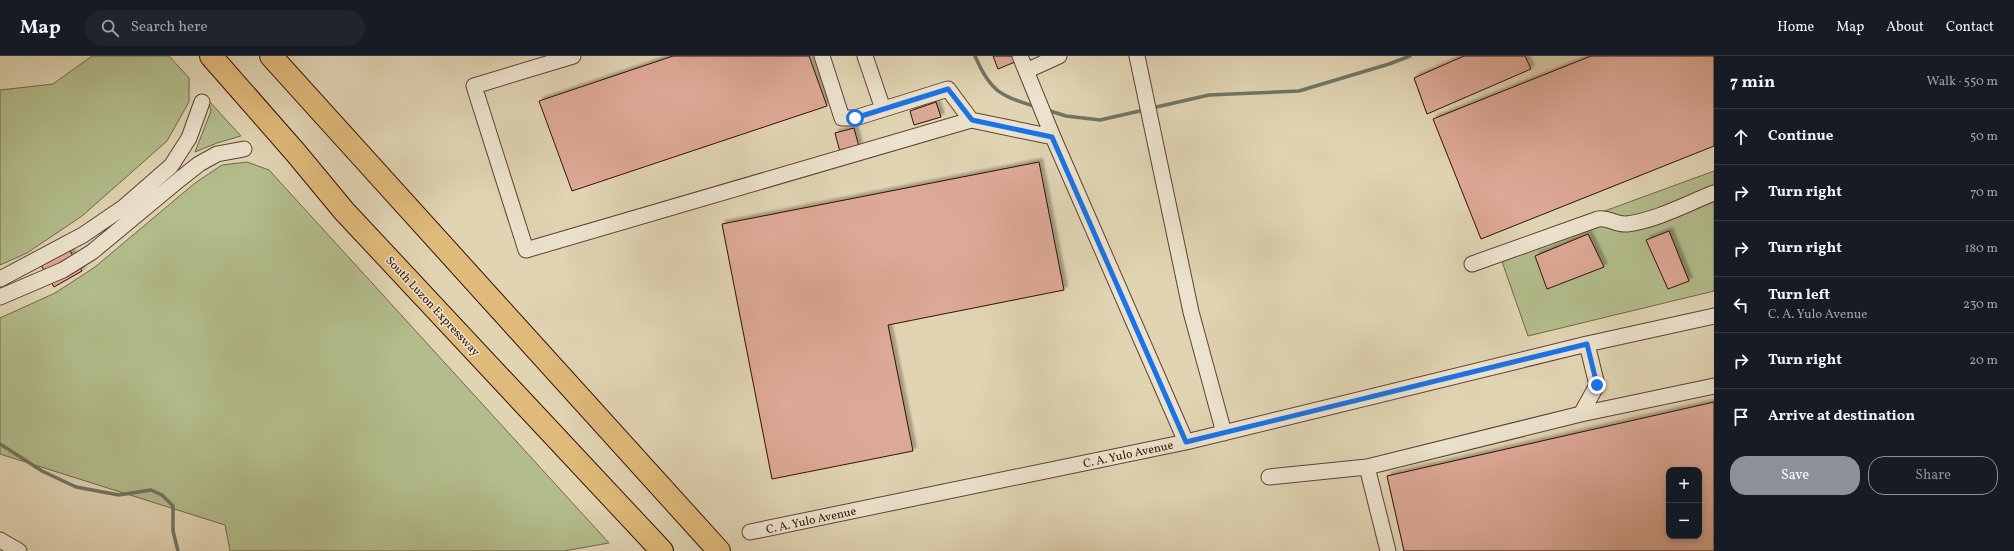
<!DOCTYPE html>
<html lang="en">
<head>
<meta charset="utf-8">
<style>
	body { margin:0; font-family:Vollkorn,serif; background:#20242c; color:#f1f3f6 }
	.controls { position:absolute; right:12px; bottom:12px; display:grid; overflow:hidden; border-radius:8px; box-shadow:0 2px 6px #0003 }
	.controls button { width:36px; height:36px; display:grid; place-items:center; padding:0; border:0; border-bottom:1px solid #363941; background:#171b24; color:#f1f3f6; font:20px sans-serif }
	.stop { position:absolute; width:12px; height:12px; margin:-9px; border:3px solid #1a73e8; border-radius:50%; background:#fff }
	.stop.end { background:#1a73e8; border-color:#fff; box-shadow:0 1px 4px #0008 }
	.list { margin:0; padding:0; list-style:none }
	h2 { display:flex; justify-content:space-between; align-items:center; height:52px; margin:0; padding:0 16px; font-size:17px }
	h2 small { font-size:13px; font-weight:400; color:#9ea1a6 }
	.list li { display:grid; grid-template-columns:26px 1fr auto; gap:12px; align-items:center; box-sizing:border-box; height:56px; padding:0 16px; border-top:1px solid #363941 }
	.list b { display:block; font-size:15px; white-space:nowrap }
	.list p { margin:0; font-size:13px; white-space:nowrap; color:#9ea1a6 }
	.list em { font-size:13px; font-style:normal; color:#9ea1a6 }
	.actions { display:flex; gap:8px; padding:12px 16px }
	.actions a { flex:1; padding:9px 0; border:1px solid #8c9099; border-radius:16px; text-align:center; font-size:14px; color:#8c9099 }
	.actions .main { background:#8c9099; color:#fff }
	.icon { flex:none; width:22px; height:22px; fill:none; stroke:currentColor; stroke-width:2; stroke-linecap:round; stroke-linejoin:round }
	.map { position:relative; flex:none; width:1714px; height:495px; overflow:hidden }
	header { display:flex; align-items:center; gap:24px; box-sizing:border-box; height:56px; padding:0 20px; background:#171b24; border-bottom:1px solid #363941 }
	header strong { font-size:19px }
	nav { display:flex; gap:22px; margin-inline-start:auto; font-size:14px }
	.search { width:280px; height:36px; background:#20242c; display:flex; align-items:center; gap:10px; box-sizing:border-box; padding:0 14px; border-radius:22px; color:#9ea1a6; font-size:15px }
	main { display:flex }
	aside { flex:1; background:#171b24 }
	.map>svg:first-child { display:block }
</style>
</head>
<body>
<header>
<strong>Map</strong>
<div class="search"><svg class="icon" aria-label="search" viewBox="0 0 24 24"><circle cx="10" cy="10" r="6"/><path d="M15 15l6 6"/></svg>Search here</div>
<nav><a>Home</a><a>Map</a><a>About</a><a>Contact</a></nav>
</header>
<main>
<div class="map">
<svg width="1714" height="495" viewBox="0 0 1714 495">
	<defs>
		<filter id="shadow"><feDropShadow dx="3.5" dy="-3.5" stdDeviation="1" flood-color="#0004"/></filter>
	</defs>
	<rect width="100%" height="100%" fill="#e1d4b3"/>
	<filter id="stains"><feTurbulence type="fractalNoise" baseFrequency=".005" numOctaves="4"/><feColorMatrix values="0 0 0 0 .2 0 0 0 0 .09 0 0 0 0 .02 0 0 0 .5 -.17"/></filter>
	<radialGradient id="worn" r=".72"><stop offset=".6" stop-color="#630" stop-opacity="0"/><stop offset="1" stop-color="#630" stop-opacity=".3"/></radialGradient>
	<path fill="#b3bd8c" stroke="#736848" d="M 92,0 L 169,0 L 189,22 L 189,46 L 167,85 L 82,160 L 27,197 L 0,209 L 0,34 L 53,28 Z
		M 208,44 L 241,80 L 217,87 L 195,96 L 211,55 Z
		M 247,106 L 269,114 L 609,487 L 564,495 L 230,495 L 225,469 L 0,398 L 0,262 L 55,237 L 95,211 L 195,127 L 222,109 Z
		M 1714,115 L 1714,235 L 1528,280 L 1498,194 Z"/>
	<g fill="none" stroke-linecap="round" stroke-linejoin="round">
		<path stroke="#6e7666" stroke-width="3.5" d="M 975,0 C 990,35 1001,41 1037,51
			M 1152,52 L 1209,39 L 1299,35 L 1389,8 L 1410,0
			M 1047,54 L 1066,60 L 1100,64 L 1144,54
			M 0,388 L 42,415 L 76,431 L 119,439 L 151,434 L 162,439 L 173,450 L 173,475 L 178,495"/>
	</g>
	<path fill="#dda997" stroke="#331204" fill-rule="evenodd" filter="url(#shadow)" d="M 673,0 L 809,0 L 827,50 L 572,135 L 539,45 Z
		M 993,0 L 1012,0 L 1015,6 L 998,13 Z
		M 1464,0 L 1525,0 L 1531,13 L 1427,58 L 1414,22 Z
		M 1591,0 L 1714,0 L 1714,90 L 1481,183 L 1433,63 Z
		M 936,46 L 941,61 L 914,69 L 910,55 Z
		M 854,72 L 859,91 L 840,96 L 835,77 Z
		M 1039,106 L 1064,234 L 888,269 L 913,395 L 772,423 L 722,168 Z
		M 1669,175 L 1689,225 L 1668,233 L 1646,184 Z
		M 1588,178 L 1604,211 L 1547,233 L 1535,200 Z
		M 63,183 L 82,215 L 54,231 L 35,199 Z
		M 1714,346 L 1714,495 L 1404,495 L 1387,420 ZM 1669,414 L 1699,414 L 1699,480 L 1669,480 Z"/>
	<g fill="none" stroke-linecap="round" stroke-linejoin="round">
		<defs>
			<path id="minor" d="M 573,0 L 474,30 L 526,194 L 971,64
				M 822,0 L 842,62 L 855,62 L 948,33 L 971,64 L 1053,81
				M 865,0 L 883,53
				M 1020,0 L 1053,81 L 1186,386
				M 1137,0 L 1191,256 L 1224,377
				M 1026,15 L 1059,0
				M 1472,208 L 1598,163 C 1609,161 1615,169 1627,168 C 1657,164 1686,148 1714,137
				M 0,223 L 83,179 L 124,151 L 171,110 L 189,82 L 202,46
				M 0,241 L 63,214 L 92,196 L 180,123 L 199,108 L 217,98 L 244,93
				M 1581,358 L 1597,329 L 1587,288
				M 1367,411 L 1388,495
				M 1269,421 L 1367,411 L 1581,358 L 1714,330
				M 750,476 L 1186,386 L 1587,288 L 1714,260
				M 0,484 L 19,495"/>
			<path id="highway" d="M 211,0 L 296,97 L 344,155 L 662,495
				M 271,0 L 719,495"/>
		</defs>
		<use href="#minor" stroke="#5e4230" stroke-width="17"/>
		<use href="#highway" stroke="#331204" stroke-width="24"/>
		<use href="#minor" stroke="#ece3ce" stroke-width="15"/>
		<use href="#highway" stroke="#e0ba7a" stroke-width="22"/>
	</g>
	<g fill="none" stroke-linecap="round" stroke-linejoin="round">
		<path stroke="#1a73e8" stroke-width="5" d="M 855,62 L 948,33 L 972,64 L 1052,81 L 1186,386 L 1587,288 L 1597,329"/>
	</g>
	<g text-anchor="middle" stroke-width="3" stroke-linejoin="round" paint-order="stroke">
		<g font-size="12" fill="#331204" stroke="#ece3ce">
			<text transform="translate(433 250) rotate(47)" y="4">South Luzon Expressway</text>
			<text transform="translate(1128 398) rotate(-12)" y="4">C. A. Yulo Avenue</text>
			<text transform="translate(811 464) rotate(-12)" y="4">C. A. Yulo Avenue</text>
		</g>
	</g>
	<rect width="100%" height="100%" filter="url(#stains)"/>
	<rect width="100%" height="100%" fill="url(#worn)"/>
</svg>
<div class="controls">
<button>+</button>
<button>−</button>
</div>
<div class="stop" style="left:855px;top:62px"></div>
<div class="stop end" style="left:1597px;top:329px"></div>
</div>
<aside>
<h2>7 min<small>Walk · 550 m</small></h2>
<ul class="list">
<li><svg class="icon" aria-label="ahead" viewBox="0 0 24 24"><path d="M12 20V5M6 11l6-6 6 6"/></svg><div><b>Continue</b></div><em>50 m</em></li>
<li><svg class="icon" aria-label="right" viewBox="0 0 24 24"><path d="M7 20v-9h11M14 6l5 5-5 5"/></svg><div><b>Turn right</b></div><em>70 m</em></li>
<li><svg class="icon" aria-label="right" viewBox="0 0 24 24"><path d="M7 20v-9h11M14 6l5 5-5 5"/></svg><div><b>Turn right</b></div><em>180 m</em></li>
<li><svg class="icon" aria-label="left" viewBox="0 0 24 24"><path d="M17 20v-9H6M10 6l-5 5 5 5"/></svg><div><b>Turn left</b><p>C. A. Yulo Avenue</p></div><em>230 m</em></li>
<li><svg class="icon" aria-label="right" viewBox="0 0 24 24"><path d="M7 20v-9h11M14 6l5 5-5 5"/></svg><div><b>Turn right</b></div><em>20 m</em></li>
<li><svg class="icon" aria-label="arrive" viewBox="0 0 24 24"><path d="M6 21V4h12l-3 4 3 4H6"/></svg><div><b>Arrive at destination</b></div></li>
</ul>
<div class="actions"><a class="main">Save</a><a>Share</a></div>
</aside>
</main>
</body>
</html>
